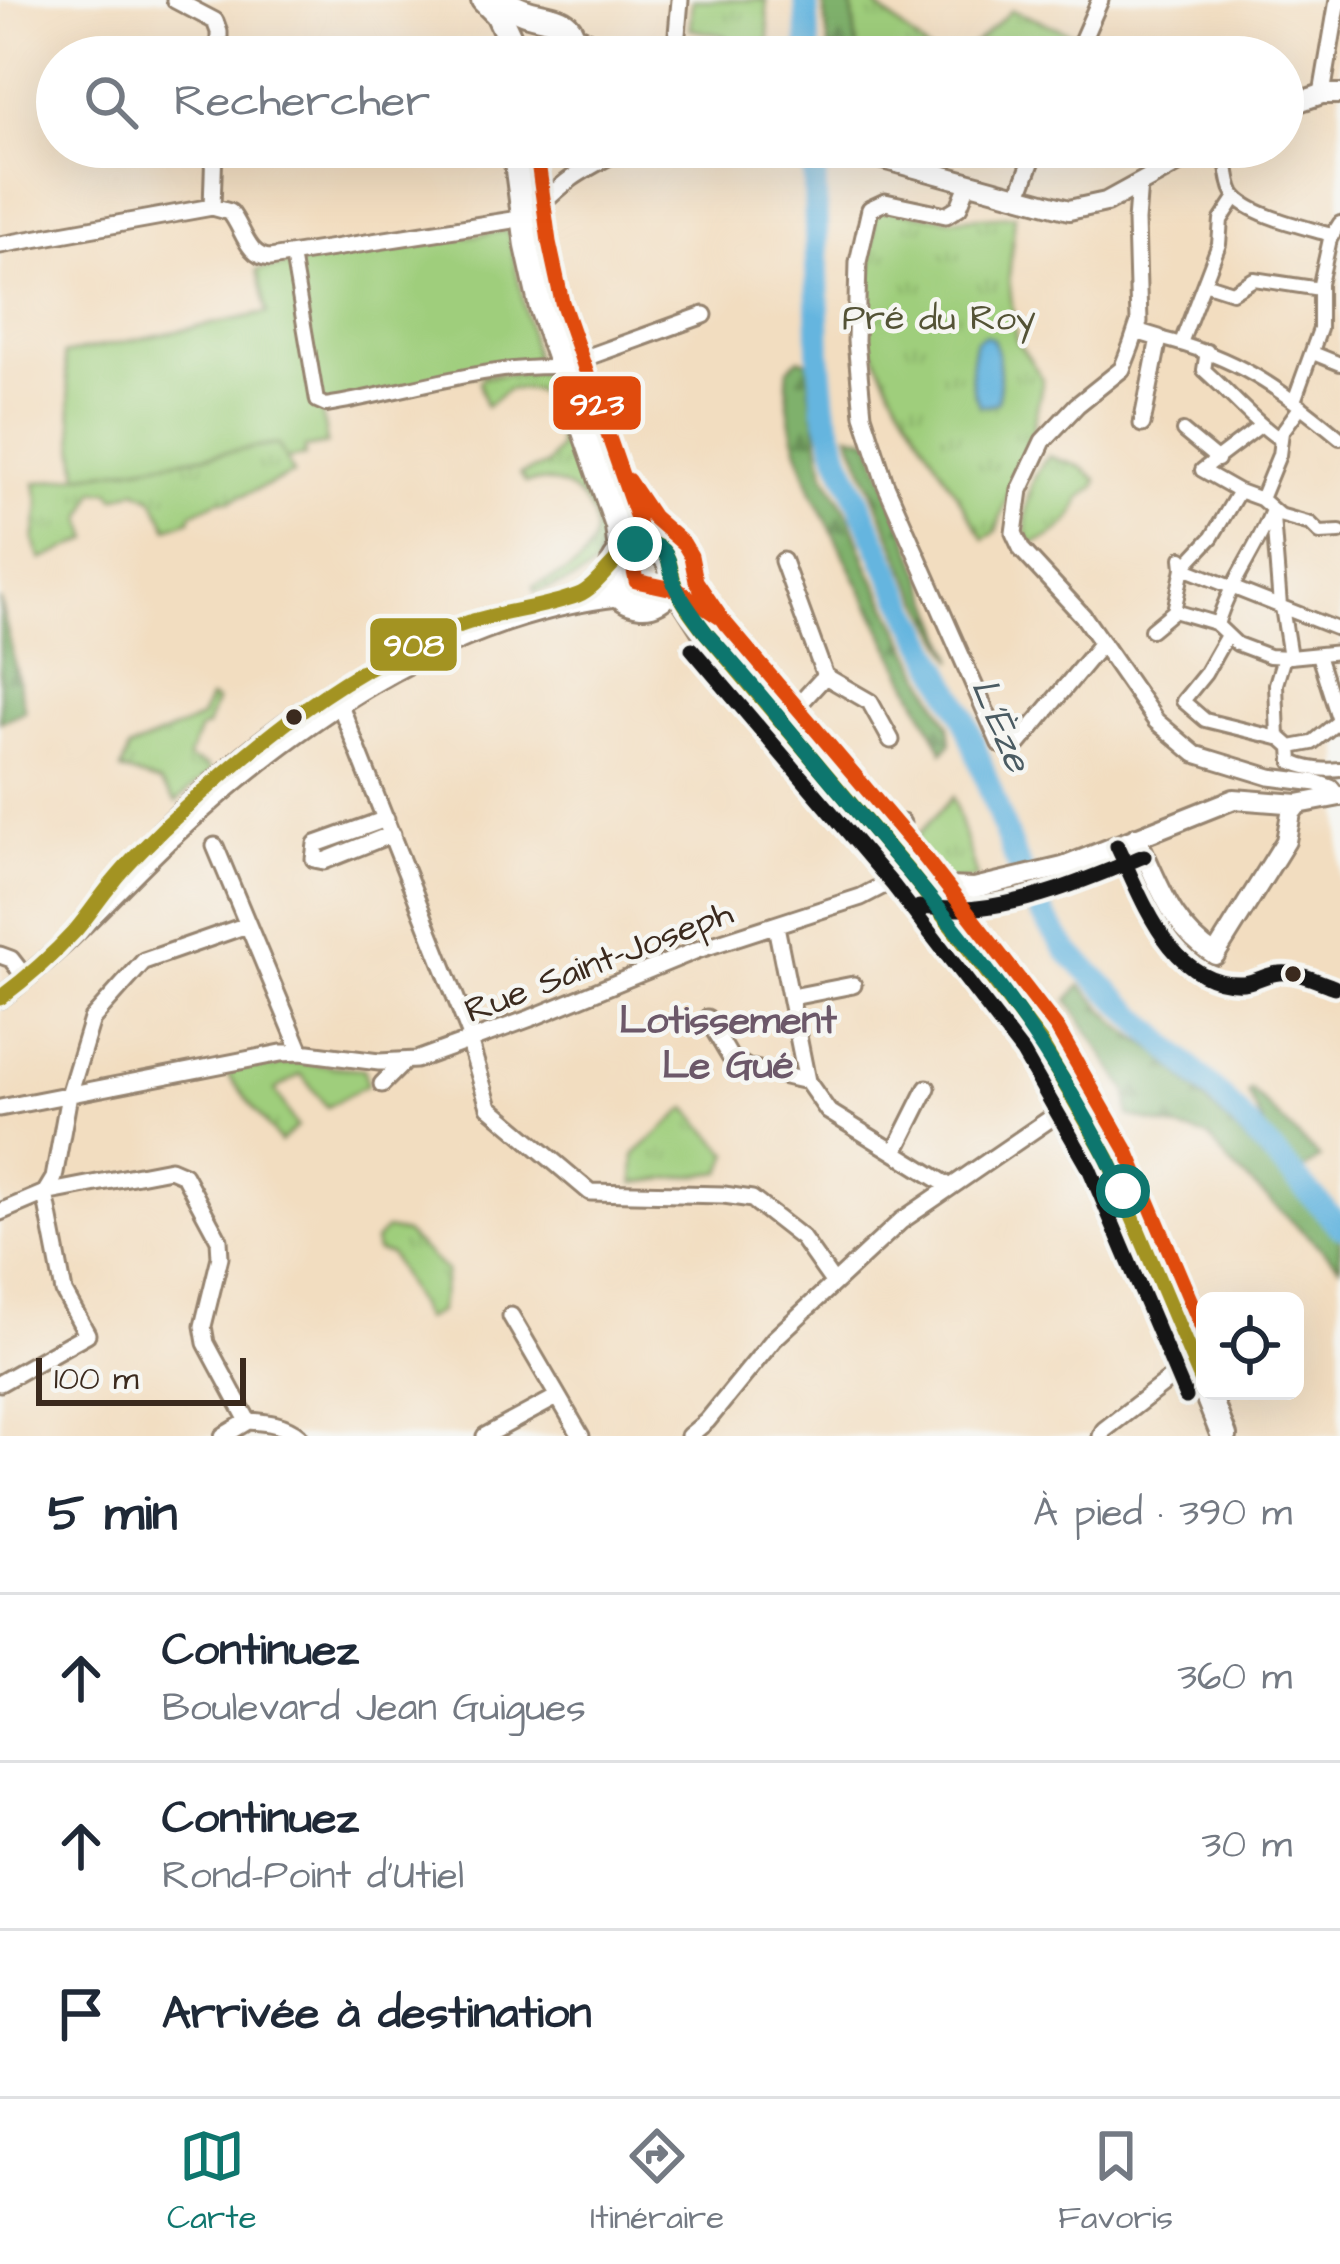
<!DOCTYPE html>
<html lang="fr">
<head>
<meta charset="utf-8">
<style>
	body { margin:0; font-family:"Architects Daughter",sans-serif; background:#f2f2f3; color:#1f2937 }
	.controls { position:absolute; right:36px; bottom:36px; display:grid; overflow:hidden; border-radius:18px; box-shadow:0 12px 48px #0002 }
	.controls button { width:108px; height:108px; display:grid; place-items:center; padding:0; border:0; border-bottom:3px solid #e0e1e3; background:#fff; color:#1f2937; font:60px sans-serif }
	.scale { position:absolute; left:36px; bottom:30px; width:210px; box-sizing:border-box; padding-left:12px; border:6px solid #3b2a1e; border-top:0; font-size:33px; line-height:42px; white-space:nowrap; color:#3b2a1e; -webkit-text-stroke:9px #f6f6f2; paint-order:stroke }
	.stop { position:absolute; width:36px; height:36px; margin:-27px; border:9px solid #0f766e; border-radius:50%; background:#fff }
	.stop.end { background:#0f766e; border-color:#fff; box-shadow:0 3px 12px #0008 }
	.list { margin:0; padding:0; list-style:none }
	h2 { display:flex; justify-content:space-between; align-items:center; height:156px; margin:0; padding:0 48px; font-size:51px }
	h2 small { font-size:39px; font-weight:400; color:#747a83 }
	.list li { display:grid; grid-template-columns:78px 1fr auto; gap:36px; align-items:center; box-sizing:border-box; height:168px; padding:0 48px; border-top:3px solid #e0e1e3 }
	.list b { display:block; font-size:45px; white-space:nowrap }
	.list p { margin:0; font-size:39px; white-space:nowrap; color:#747a83 }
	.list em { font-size:39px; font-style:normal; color:#747a83 }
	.icon { flex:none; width:66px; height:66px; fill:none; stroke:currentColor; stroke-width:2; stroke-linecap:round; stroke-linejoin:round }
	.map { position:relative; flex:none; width:1340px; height:1436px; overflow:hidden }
	.search { position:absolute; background:#fff; box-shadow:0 12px 48px #0002; left:36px; right:36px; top:36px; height:132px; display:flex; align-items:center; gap:30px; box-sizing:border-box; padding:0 42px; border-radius:66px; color:#747a83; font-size:45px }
	.sheet { height:660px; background:#fff }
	nav { display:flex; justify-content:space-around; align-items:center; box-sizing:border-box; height:168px; border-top:3px solid #e0e1e3; background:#fff; font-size:33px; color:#747a83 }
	nav a { display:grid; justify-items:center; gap:6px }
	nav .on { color:#0f766e }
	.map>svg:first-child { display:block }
</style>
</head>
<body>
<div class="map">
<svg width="1340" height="1436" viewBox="0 0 1340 1436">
	<defs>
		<pattern id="grass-tufts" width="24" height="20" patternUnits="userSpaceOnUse" patternTransform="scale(3)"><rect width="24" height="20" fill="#9fce7c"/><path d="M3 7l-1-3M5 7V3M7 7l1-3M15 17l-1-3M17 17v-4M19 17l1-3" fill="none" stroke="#8ab16b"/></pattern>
		<pattern id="forest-firs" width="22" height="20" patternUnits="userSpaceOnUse" patternTransform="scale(3)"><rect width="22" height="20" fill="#7fb16c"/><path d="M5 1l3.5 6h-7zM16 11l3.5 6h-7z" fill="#699058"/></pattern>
	</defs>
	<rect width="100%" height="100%" fill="#f6f6f2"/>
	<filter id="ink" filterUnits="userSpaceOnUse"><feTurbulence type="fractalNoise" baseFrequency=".00833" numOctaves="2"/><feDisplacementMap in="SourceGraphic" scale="24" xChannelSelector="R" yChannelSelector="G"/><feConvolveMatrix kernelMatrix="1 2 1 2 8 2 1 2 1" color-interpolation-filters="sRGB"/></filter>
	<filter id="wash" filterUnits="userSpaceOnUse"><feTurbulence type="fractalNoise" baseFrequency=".004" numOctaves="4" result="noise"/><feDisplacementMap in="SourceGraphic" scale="48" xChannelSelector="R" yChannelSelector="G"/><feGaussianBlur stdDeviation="2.7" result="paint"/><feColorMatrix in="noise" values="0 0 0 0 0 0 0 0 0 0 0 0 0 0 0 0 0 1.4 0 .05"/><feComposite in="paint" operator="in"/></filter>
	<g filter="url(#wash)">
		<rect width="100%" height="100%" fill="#f2ddc0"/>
		<path fill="url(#grass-tufts)" stroke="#6d7c4d" stroke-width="3" d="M 692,0 L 766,0 L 770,57 L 685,57 L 687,42 L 721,50 L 725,36 L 690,29 Z
			M 859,0 L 870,0 L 935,57 L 858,57 L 852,5 Z
			M 1012,10 L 1076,35 L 1067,57 L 960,57 Z
			M 876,208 L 951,219 L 1015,215 L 1009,278 L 1016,340 L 1043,379 L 1031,437 L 1017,467 L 996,532 L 984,539 L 893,391 L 868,340 L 869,277 Z
			M 533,371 L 543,374 L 546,379 L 604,525 C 610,575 574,581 535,592 L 534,586 C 550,579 572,573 584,558 C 615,516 570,472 526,483 L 520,474 L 547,465 L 559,446 C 553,418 556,412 535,389 L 508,389 L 486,407 L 479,382 L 484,377 Z
			M 279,444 L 293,474 L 230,501 L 219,500 L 192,513 L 190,520 L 168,528 L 153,499 L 136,490 L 115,498 L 110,491 L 95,491 L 83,519 L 90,539 L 41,560 L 34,540 L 39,506 L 35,483 Z
			M 1048,456 L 1081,467 L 1097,480 L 1095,487 L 1080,498 C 1074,524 1053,538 1029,544 C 1021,513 1028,481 1048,456 Z
			M 209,698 L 216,701 L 207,727 L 200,729 L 188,759 L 208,767 L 210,772 L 176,802 L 160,783 L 121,770 L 129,749 L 201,718 Z
			M 953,797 L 977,878 L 954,882 L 930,879 L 904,846 L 911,842 Z
			M 296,1063 L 364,1069 L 367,1085 L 327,1107 L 301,1074 L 275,1090 L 297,1127 L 280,1142 L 225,1071 L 259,1065 Z
			M 687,1108 L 729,1154 L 722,1172 L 634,1183 L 635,1154 Z
			M 386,1229 L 405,1233 L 446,1271 L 439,1312 L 424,1319 L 390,1254 L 377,1251 L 375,1241 Z"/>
		<path fill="url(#forest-firs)" stroke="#5d6e45" stroke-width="3" d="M 823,0 L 851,0 L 858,57 L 830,57 Z
			M 799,358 L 812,363 L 810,389 L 824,472 L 850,518 L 868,567 L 949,726 L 951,743 L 943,752 L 813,494 C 798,455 783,410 788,369 Z
			M 849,434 L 870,439 L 955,661 L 906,572 Z
			M 0,599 L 25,711 L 0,722 Z
			M 1081,985 L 1121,1027 L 1157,1052 L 1340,1235 L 1340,1266 L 1228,1162 L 1209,1137 L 1129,1116 L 1128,1093 L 1068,1000 Z
			M 1251,1090 L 1320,1158 L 1301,1172 L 1265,1129 L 1248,1093 Z"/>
		<path fill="#9fce7c" stroke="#6d7c4d" stroke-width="3" d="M 508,230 L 535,358 L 527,364 L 321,406 L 327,444 L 305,448 L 305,456 L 286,459 L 278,444 L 79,476 L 64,354 L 267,313 L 257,270 Z"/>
		<path fill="#65b5df" stroke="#50707e" stroke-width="3" d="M 985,335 L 993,339 C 1001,360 1001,379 998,401 L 990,405 L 980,406 C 968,384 970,364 976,340 Z"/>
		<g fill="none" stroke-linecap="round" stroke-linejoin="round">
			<path stroke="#65b5df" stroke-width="24" d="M 806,0 L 809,57
				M 814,147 L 819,353 L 824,406 L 839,457 L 893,579 L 963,715 L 1013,853 L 1041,912 L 1068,952 L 1222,1098 L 1340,1226"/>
		</g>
	</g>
	<g filter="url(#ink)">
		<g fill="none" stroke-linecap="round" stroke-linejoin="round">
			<defs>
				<path id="pedestrian" d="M 1227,164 C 1228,174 1229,185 1234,194 C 1248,215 1304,227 1328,234 L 1330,239
					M 292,255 L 317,401 L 326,405 C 404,393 479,365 560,367
					M 1204,283 L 1232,292 L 1254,279 L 1320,289
					M 1159,338 C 1237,357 1280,388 1340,438
					M 1181,343 L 1219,244 L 1221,220 L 1236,197
					M 1207,351 L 1204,370 C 1230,393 1254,422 1281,440
					M 1313,353 L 1340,364
					M 1294,401 L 1320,329 L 1320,284 L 1330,239 L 1340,223
					M 1260,426 L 1202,470 L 1239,491 L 1261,499 L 1279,515 L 1311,524 L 1320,533 L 1340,532
					M 1183,431 L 1218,460
					M 1261,499 L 1279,455 L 1282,432 L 1301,406
					M 1273,517 L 1280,606
					M 1182,558 L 1183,568 L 1340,630
					M 1282,607 L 1290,657
					M 1174,611 L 1215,623 L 1237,644 L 1269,656 L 1290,657 L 1340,652
					M 1217,625 C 1229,583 1257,550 1272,510
					M 1151,630 L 1174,611 L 1183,568 L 1212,537 L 1239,491
					M 1226,637 L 1205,674 L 1183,701 L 1205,720 L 1282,739 L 1291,747 L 1292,762 C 1307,769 1324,771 1340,769
					M 1278,738 L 1276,684 L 1284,657
					M 1291,747 L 1312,743 L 1339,721 L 1318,655"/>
				<path id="minor" d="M 175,0 L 215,21 L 219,32 L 219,57
					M 675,57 L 680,0
					M 1075,57 L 1100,0
					M 1322,94 L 1338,0
					M 1223,147 L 1227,164
					M 1139,183 L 1136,221 L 1139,322 L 1131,346 L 1122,369 L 1077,405 L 1043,441 L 1020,490 L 1014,533 L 1022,550 L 1083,616 L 1156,721 L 1195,754 L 1270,777 L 1317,783 L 1331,788 L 1338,797
					M 968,184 L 959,207 L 946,215 L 885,202 L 870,209 L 858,262 L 856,341 L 863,415 L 885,483 L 1000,744 L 1010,748 L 1018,744 L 1102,643
					M 1018,197 L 1037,147
					M 212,207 L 214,147
					M 0,245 L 212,207 L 230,212 C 243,227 247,257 270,258 L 525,218 C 542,205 555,190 572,178 C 589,166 608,157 627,147
					M 1136,331 L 1159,338 L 1142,424
					M 560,367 L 704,315
					M 783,561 L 825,676 L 870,702 L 891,740
					M 340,705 L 472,1039
					M 782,723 L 825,676
					M 386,819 L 316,844 L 314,859 L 324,861 L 392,834
					M 882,840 L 902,823
					M 215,846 L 301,1052
					M 776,926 L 807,1081 L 828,1111 L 949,1186
					M 0,955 L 11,959 L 25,977
					M 792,997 L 853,985
					M 707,1018 L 730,1057 L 746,1067 L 807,1081
					M 469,1040 L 489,1107 L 590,1192 L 724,1195 L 752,1199 L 802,1238 L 833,1282
					M 382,1084 L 403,1063
					M 0,1108 L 281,1053 L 301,1052 L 379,1062 L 416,1060 L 531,1018 L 697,950 L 861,897 L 909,872
					M 895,1152 L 927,1088
					M 0,1212 L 45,1193 L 54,1178 L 69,1095 L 92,1019 L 144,961 L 247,925
					M 511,1316 L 581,1436
					M 0,1383 L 87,1334 L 64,1292 L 45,1193 L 170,1169 L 184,1175 L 219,1240 L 220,1257 L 203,1326 L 206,1343 L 248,1421 C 266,1422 285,1424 299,1436
					M 223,1436 L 248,1421
					M 485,1436 L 557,1397
					M 689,1436 L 707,1421 L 774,1339 L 901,1221 L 1076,1101
					M 1101,1436 L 1104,1430 L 1193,1361"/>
				<path id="tertiary" d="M 571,34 L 621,57
					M 1283,107 L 1322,94 L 1340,94
					M 736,147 C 773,165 818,148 857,152 L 1069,210 L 1106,202 L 1206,147
					M 161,831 C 250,743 365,653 486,618
					M 1136,837 C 1159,882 1169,926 1215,955 L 1286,841 L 1291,813 L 1298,804
					M 920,886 L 974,888 L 1063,867 L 1234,799 L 1298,804 L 1340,796
					M 0,998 C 61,953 112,893 167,841 C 292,724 447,615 621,596"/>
				<path id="primary" d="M 484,0 L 498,14 L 512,44
					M 499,0 C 509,5 518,10 528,13 C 555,21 579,17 571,57
					M 515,147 L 528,246 L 542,308 L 618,526 L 621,552
					M 619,505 C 626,516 632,526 641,535 C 656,550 681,559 670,586 C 660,612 621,609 613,583 C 606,557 629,542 651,545
					M 672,580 L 706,633 L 909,872 L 1040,1041 L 1108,1159 L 1205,1389
					M 1206,1391 L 1224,1436"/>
			</defs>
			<use href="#pedestrian" stroke="#96846f" stroke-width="18"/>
			<use href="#minor" stroke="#96846f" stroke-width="21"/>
			<use href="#tertiary" stroke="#96846f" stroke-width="24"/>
			<use href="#primary" stroke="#96846f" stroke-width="30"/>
			<use href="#pedestrian" stroke="#fff" stroke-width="12"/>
			<use href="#minor" stroke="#fff" stroke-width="15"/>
			<use href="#tertiary" stroke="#fff" stroke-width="18"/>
			<use href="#primary" stroke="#fff" stroke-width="24"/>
			<defs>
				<path id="bus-1" d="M 0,998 C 27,978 52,956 75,931 C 89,915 100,897 114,881 C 129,862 147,845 164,828 C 251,746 349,663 464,624 C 501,611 542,609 578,595 C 606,584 627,528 658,547 C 672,555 670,574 676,587 C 683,604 695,619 706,633 L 909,872 L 1040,1041 L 1108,1159 L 1205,1389"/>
				<path id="bus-2" d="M 692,649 L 893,885 L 1023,1053 L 1089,1168 L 1186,1397
					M 1117,846 C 1142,898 1171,987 1243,983 C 1256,982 1266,974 1279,973 C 1297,971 1317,981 1334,987
					M 919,907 C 938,908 958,911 977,908 C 1035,902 1090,878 1144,856"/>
				<path id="bus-3" d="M 536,147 L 549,242 L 562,302 L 638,521 L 642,553 L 634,571 L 636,581 L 678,590 L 722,619 L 925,858 L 1057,1028 L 1127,1151 L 1205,1335
					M 628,480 L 653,517 L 684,544 L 691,556 L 696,581 L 726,625"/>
			</defs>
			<use href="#bus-1" stroke="#f6f6f2" stroke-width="24"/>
			<use href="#bus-2" stroke="#f6f6f2" stroke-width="24"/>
			<use href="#bus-3" stroke="#f6f6f2" stroke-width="24"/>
			<use href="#bus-1" stroke="#a39322" stroke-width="15"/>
			<use href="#bus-2" stroke="#171412" stroke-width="15"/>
			<use href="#bus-3" stroke="#e04b0d" stroke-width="15"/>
		</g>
	</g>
	<g fill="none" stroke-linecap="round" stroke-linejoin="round" filter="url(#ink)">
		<path stroke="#0f766e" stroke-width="15" d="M 635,544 C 678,541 665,569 677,590 C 685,605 696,619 706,633 C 754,685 797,741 843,795 C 949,919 1054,1041 1123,1191"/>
	</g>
	<g fill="#3b2a1e" stroke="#f6f6f2" stroke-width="4.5">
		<circle cx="294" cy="717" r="10"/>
		<circle cx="1293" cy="974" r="10"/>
	</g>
	<g text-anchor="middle" stroke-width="9" stroke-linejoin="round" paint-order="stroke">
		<g font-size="36" fill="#545336" stroke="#f6f6f2">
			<text x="939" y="329">Pré du Roy</text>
		</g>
		<g font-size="36" fill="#3b2a1e" stroke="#f6f6f2">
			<text transform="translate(598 960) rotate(-21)" y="13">Rue Saint-Joseph</text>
		</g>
		<g font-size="39" font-style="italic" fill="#4a5b62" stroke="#f6f6f2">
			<text transform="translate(1003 724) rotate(67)" y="14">L'Èze</text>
		</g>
		<g font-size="39" font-weight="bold" fill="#6c5869" stroke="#f6f6f2">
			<text x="728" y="1033">Lotissement<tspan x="728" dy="45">Le Gué</tspan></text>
		</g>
	</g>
	<g stroke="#f6f6f2" stroke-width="4.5">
		<rect x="551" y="374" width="92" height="58" rx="12" fill="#e04b0d"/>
		<rect x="368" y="616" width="91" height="57" rx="12" fill="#a39322"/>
	</g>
	<g font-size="33" text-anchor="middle" font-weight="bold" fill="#fff">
		<text x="597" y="415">923</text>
		<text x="414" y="656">908</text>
	</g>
</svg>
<div class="controls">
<button><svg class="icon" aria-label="locate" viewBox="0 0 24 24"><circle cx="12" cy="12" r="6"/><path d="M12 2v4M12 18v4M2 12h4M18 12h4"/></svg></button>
</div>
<div class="scale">100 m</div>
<div class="stop" style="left:1123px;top:1191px"></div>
<div class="stop end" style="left:635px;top:544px"></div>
<div class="search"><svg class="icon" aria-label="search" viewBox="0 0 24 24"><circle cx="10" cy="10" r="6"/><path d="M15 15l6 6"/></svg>Rechercher</div>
</div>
<section class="sheet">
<h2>5 min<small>À pied · 390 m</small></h2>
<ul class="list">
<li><svg class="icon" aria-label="ahead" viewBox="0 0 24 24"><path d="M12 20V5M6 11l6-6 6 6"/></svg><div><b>Continuez</b><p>Boulevard Jean Guigues</p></div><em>360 m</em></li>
<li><svg class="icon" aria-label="ahead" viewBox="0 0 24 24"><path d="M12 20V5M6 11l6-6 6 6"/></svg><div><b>Continuez</b><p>Rond-Point d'Utiel</p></div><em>30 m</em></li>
<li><svg class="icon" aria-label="arrive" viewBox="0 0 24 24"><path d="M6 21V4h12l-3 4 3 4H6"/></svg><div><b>Arrivée à destination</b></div></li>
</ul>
</section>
<nav>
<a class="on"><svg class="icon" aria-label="map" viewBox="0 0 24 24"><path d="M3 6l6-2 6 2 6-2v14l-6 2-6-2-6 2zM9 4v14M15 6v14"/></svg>Carte</a>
<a><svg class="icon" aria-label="directions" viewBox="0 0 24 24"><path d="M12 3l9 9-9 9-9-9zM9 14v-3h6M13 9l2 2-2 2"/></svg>Itinéraire</a>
<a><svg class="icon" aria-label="saved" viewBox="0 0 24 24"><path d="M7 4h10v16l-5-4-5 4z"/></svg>Favoris</a>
</nav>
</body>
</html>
